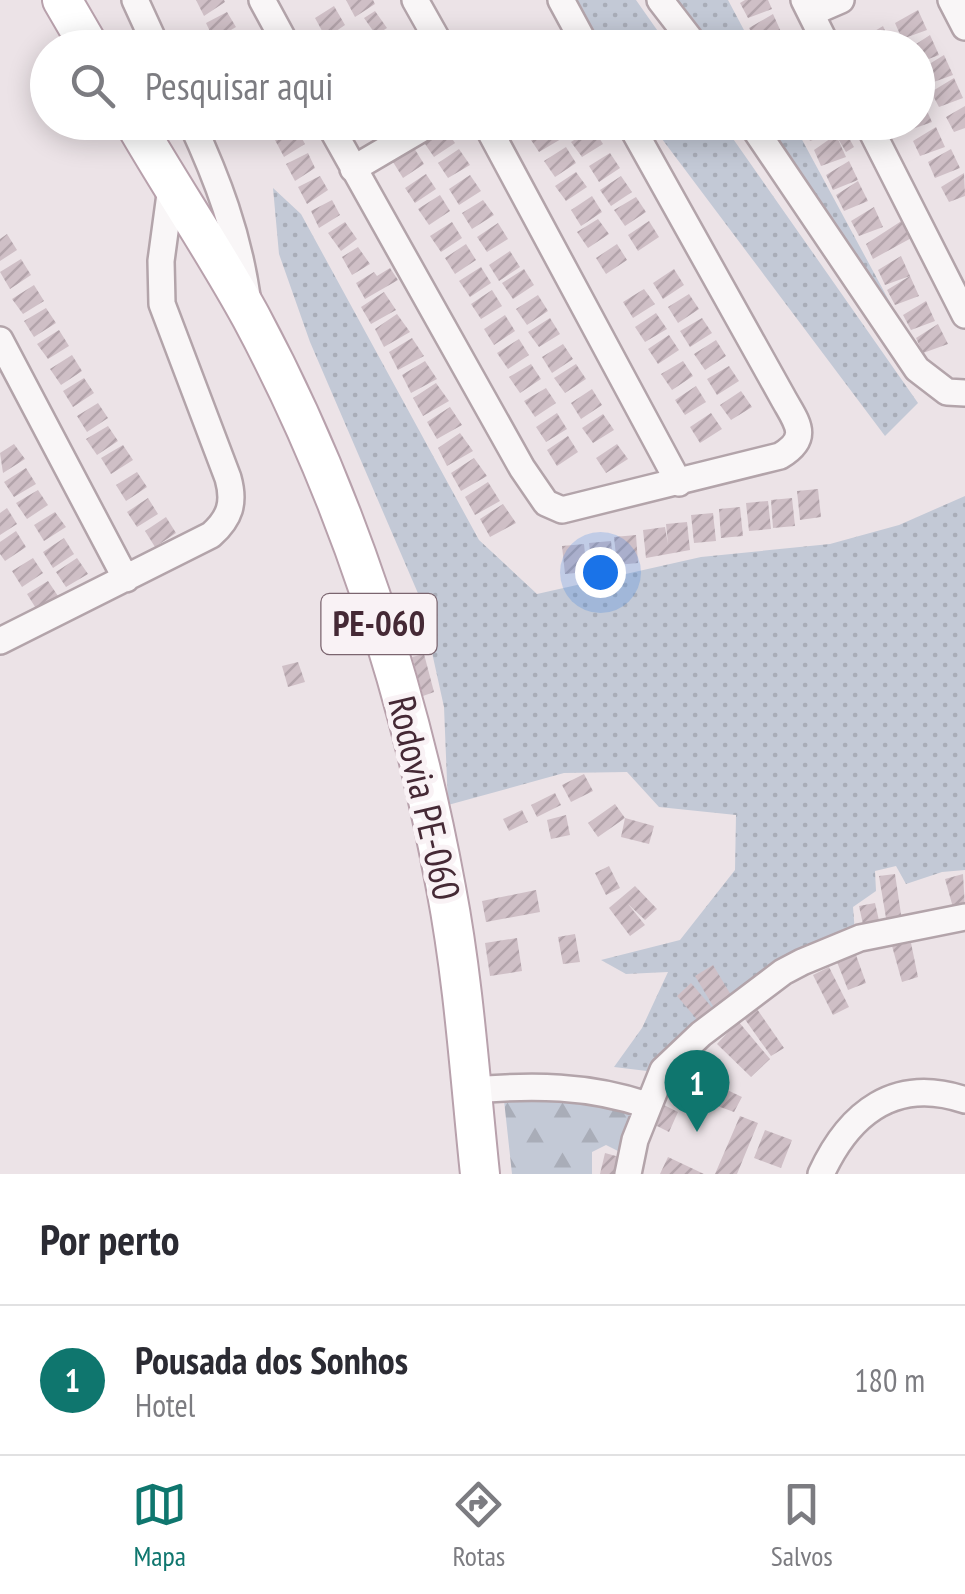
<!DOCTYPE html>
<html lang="pt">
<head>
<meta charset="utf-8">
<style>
	body { margin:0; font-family:"PT Sans Narrow",sans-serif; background:#f2f2f3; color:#2b2b33 }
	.you { position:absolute; left:600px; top:572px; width:35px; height:35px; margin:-25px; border:8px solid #fff; border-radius:50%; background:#1a73e8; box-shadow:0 0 0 15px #1a73e833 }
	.badge { display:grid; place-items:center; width:65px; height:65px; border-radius:50%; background:#0f766e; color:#fff; font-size:32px; font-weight:700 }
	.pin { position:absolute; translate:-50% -82px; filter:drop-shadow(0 2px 5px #0008) }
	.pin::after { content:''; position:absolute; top:52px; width:35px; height:30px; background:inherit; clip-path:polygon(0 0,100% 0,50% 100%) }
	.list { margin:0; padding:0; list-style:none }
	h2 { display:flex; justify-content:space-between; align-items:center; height:130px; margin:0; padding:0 40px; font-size:42px }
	h2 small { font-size:32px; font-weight:400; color:#7c7c81 }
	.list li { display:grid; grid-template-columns:65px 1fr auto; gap:30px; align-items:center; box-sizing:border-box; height:150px; padding:0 40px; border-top:2px solid #e1e1e2 }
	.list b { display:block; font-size:38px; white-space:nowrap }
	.list p { margin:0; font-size:32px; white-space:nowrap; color:#7c7c81 }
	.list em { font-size:32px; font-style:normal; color:#7c7c81 }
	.icon { flex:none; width:55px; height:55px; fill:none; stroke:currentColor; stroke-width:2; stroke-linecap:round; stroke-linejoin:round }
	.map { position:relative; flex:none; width:965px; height:1174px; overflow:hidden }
	.search { position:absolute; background:#fff; box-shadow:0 5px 25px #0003; left:30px; right:30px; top:30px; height:110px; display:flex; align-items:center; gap:25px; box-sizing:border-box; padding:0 35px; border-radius:55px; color:#7c7c81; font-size:38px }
	.sheet { height:280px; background:#fff }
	nav { display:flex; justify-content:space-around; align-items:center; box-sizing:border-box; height:140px; border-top:2px solid #e1e1e2; background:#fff; font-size:28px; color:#7c7c81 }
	nav a { display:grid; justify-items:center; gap:5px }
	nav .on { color:#0f766e }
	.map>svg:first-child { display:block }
</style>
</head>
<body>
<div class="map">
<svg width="965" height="1174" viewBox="0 0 965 1174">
	<defs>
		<pattern id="grass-dots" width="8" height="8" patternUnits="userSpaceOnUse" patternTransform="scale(2.5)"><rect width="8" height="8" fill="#c3c9d6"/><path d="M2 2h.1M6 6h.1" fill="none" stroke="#a9adb8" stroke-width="1.8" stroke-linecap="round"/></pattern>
		<pattern id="forest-firs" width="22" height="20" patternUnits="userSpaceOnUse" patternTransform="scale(2.5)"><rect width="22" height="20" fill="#c3c9d6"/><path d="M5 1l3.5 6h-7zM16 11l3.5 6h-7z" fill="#a9adb8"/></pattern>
		<pattern id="building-hatch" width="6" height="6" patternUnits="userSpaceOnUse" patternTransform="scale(2.5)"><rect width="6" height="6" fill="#cfbfc6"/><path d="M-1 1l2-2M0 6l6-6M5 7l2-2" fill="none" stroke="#b3a4ab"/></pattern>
	</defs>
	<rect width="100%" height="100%" fill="#ece3e7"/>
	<path fill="url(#grass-dots)" d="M 564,0 L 636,0 L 669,47 L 594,47 Z
		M 650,0 L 728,0 L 753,47 L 685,47 Z
		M 650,123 L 722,123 L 918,403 L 885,436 Z
		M 741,123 L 793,123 L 927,371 Z
		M 273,188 L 301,214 L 479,540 L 537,594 L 701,557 L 830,544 L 899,525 L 965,496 L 965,870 L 942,872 L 906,884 L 896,866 L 875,871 L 876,891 L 853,907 L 855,933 L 741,1000 L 647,1071 L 614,1067 L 642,1028 L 668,972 L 626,974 L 601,960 L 680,940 L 735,870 L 736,815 L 659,807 L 627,772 L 564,773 L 448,805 L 444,707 L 420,598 L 310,342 L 279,254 Z"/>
	<path fill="url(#forest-firs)" d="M 503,1091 L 618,1100 L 631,1114 L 622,1153 L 606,1145 L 592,1152 L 592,1174 L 512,1174 Z"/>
	<path fill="url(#building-hatch)" d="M 196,0 L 224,0 L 225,2 L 204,16 Z
		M 346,0 L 373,0 L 375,4 L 355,17 Z
		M 745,0 L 768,0 L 772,9 L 748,18 L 740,3 Z
		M 334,6 L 345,25 L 326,38 L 315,18 Z
		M 918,10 L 927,30 L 902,39 L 895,23 Z
		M 375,11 L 387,28 L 376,35 L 364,18 Z
		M 227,12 L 236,27 L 214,40 L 206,23 Z
		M 773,14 L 782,34 L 757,43 L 749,28 Z
		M 883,26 L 892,46 L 864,48 L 860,40 Z
		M 345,31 L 354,48 L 328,48 L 326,43 Z
		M 245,33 L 254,48 L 226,48 L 224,43 Z
		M 930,35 L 939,55 L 918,63 L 918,48 L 910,48 Z
		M 944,55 L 953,75 L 928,84 L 921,69 Z
		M 954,78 L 963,98 L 939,107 L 931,92 Z
		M 923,102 L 932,122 L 907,131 L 903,122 L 918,122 L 918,105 Z
		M 965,106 L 965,128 L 954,132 L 946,117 Z
		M 808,122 L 830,122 L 834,132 L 810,141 L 802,126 Z
		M 550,123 L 561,139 L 539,152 L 529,137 Z
		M 936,127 L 945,147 L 920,156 L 913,141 Z
		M 445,128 L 455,143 L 434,157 L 423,141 Z
		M 593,128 L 603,144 L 582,157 L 571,142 Z
		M 297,129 L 305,144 L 284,157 L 275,140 Z
		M 844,129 L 854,147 L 846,152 L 837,137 L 846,157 L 821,166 L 814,150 Z
		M 566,147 L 576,163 L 555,177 L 544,161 Z
		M 414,148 L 424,164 L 403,178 L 393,162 Z
		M 459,149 L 470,165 L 448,178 L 438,163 Z
		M 951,149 L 960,168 L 935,178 L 928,162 Z
		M 308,153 L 315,168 L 295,181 L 286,164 Z
		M 610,153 L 620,168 L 599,182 L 589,166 Z
		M 849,161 L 858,180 L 833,190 L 826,175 Z
		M 576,172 L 587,187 L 566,201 L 555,186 Z
		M 964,173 L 965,196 L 949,202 L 941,187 Z
		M 426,174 L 436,189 L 415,203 L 405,188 Z
		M 470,175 L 481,191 L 459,205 L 449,189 Z
		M 320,176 L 328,190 L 307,204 L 298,187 Z
		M 621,176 L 632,192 L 611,206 L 600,190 Z
		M 858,181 L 868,201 L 844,211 L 836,195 Z
		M 440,195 L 450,211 L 429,225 L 418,209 Z
		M 592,196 L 602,212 L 581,226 L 571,210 Z
		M 636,197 L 646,212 L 625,226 L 614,210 Z
		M 332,200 L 340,215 L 319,228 L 311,211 Z
		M 483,200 L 494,215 L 472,229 L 462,213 Z
		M 874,207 L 883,227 L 859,236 L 851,221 Z
		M 598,219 L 609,234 L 588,248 L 577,232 Z
		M 903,220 L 915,236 L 873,259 L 866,244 Z
		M 649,221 L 659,237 L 638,251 L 628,235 Z
		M 345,222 L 357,239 L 341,251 L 328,233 Z
		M 452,222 L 462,238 L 441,252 L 430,236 Z
		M 498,223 L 508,239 L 487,252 L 477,237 Z
		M 7,234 L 17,250 L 0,261 L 0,239 Z
		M 466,244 L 476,260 L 455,274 L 445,258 Z
		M 617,244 L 627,260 L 606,274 L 596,258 Z
		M 358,247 L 370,264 L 352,275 L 342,257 Z
		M 510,251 L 520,267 L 499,281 L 489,265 Z
		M 901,256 L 910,276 L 885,285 L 878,270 Z
		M 21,259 L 31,275 L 10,289 L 0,272 Z
		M 481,267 L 491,283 L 470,297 L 459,281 Z
		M 390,268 L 398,280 L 365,299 L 356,283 L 374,272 L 377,276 Z
		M 524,269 L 534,285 L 513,299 L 502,283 Z
		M 674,269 L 684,285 L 663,299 L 653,283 Z
		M 910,276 L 919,296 L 895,305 L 887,290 Z
		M 34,285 L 44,301 L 23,314 L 12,299 Z
		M 644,289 L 655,304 L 633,318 L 623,302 Z
		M 492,290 L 502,306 L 481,319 L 471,304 Z
		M 384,292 L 396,310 L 371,324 L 361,307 Z
		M 689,294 L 699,309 L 678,323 L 668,307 Z
		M 538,295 L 548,311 L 527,325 L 516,309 Z
		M 926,301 L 935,321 L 911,330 L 903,315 Z
		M 46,308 L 56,323 L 34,337 L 24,321 Z
		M 656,313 L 667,329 L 645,342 L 635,327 Z
		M 397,314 L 410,332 L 384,347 L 375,329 Z
		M 505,315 L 515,331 L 494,345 L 484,329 Z
		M 550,318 L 560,334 L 539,347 L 528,332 Z
		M 702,318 L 712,333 L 690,347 L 680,331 Z
		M 938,324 L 948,344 L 923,353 L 916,338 Z
		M 59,330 L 69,346 L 48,359 L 37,344 Z
		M 669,335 L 679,350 L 658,364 L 648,349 Z
		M 412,338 L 424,356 L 398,370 L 389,352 Z
		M 519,339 L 529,355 L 508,369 L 497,353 Z
		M 716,340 L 726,356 L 705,370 L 694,354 Z
		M 563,344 L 573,359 L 552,373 L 542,357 Z
		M 72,355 L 82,371 L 61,385 L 50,369 Z
		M 425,361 L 437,379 L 411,393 L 402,375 Z
		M 683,361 L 693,376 L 672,390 L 661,374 Z
		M 531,364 L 541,379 L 520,393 L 509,377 Z
		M 576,364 L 586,379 L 565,393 L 554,378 Z
		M 729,366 L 739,381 L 717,395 L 707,379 Z
		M 84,378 L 94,393 L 73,407 L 63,391 Z
		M 436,383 L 449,401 L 423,416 L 413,398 Z
		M 696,386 L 706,402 L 685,415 L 675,400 Z
		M 546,388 L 556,403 L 535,417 L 524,401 Z
		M 592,389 L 602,405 L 581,419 L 571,403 Z
		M 741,391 L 752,407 L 731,420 L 720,405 Z
		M 98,403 L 108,418 L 87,432 L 77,416 Z
		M 450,407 L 462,425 L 437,439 L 427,422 Z
		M 557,413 L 567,429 L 546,442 L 536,427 Z
		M 711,413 L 722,429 L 700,443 L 690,427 Z
		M 603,414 L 614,430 L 593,443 L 582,428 Z
		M 108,426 L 118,441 L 97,455 L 86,439 Z
		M 460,433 L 473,451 L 447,466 L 438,448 Z
		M 568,436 L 578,452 L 557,466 L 547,450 Z
		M 14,444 L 25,459 L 3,473 L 0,453 Z
		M 617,444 L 628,459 L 606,473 L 596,458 Z
		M 123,445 L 133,460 L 111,474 L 101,458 Z
		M 474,458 L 487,476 L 461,491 L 451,473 Z
		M 26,468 L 36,484 L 14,497 L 4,482 Z
		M 137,472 L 147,487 L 126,501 L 116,485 Z
		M 488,482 L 500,501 L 475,515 L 465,497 Z
		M 818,489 L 821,517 L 800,520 L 797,491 Z
		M 38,490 L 48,505 L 27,519 L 16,503 Z
		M 148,498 L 158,514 L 137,527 L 127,512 Z
		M 792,498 L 795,526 L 773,528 L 771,500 Z
		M 768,501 L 771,529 L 749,531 L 746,503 Z
		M 503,504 L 516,523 L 490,537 L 480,519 Z
		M 740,507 L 743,536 L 721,538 L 719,509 Z
		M 7,508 L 17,524 L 0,535 L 0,513 Z
		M 55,512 L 66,527 L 44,541 L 34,525 Z
		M 713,513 L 716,541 L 694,543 L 691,515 Z
		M 166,517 L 176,533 L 155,547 L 145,531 Z
		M 687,522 L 690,550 L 646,558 L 643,530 L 665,527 L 668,544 L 666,524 Z
		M 16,531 L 26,547 L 5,561 L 0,554 L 0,542 Z
		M 636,535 L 638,563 L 617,565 L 614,537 Z
		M 64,538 L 74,554 L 53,568 L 43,552 Z
		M 611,541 L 614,569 L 592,571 L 589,543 Z
		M 584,544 L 587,572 L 565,574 L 562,546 Z
		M 33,558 L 43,573 L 22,587 L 12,571 Z
		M 77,558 L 88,574 L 66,587 L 56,572 Z
		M 48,581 L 58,596 L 37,610 L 27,594 Z
		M 424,654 L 434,692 L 423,696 L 412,657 Z
		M 298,662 L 305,682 L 288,687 L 282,666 Z
		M 584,774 L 593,791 L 571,802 L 562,785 Z
		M 555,793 L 561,805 L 537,817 L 531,805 Z
		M 615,804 L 625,818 L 598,837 L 588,823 Z
		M 522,810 L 528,822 L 509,831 L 503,819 Z
		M 566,815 L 570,835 L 551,839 L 547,820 Z
		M 625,818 L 654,826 L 649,844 L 621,837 Z
		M 609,866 L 620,888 L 606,895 L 595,873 Z
		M 895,874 L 902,921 L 887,924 L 879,876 Z
		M 963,874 L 965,908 L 954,911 L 945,879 Z
		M 635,886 L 657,909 L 645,920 L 628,904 L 645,925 L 630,936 L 609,908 Z
		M 536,890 L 540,912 L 486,922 L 482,901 Z
		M 875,903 L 880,925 L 864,929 L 859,906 Z
		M 575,934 L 580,962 L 563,964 L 558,937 Z
		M 517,938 L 522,971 L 490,976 L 485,943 Z
		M 911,943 L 918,977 L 902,982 L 892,946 Z
		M 856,955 L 866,983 L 848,990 L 837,962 Z
		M 713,965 L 734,1000 L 716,1011 L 695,976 Z
		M 829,967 L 849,1007 L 833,1015 L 813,975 Z
		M 691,983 L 715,1011 L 700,1023 L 677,996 Z
		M 757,1009 L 784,1048 L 771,1056 L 744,1018 Z
		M 738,1021 L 770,1059 L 751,1077 L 717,1044 Z
		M 687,1071 L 742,1097 L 734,1112 L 676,1091 Z
		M 664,1105 L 678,1112 L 669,1132 L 655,1125 Z
		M 740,1116 L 758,1123 L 737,1174 L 715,1174 Z
		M 765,1130 L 792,1140 L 781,1168 L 754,1158 Z
		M 605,1153 L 623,1158 L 618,1174 L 600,1174 Z
		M 668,1157 L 704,1174 L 660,1174 Z"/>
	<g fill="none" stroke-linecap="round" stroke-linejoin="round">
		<defs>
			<path id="street" d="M 135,0 L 157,48
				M 262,0 L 288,48
				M 415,0 L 442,48
				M 561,0 L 587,48
				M 660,0 L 697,48
				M 804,0 L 828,48
				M 951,0 L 965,27
				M 811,13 L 841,0
				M 191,122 C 218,180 238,234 247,296
				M 328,122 L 522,468 L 546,503 L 562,510 L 780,456 C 812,437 796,422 782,396 L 629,122
				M 485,122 L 679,483
				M 750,122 L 917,369 L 947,392 L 965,393
				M 867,122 L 965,315
				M 353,169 L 433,122
				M 0,340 L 126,579
				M 0,641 L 211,535 C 230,518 235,503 228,478 L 162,304 L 161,261 L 171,187
				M 471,1090 C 533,1085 588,1085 647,1105
				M 628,1174 L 635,1140 L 663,1070 L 701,1034 L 783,972 L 802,962 L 860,938 L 965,917
				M 821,1174 C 849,1113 895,1076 965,1100"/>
			<path id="primary" d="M 62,0 L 90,48
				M 134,122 C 172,188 215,251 251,317 C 346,494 410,692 446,888 C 464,982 470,1079 480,1174"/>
		</defs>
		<use href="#street" stroke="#b3a4aa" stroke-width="30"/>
		<use href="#primary" stroke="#b8a1ac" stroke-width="42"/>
		<use href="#street" stroke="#f9f6f7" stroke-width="25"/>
		<use href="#primary" stroke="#fff" stroke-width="38"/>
	</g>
	<g text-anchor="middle" stroke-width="10" stroke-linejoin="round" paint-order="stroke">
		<rect fill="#f9f2f5" stroke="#7b656f" stroke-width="2.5" x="321.5" y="594" width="115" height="60" rx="8"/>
		<g font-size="35" font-weight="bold" fill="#452935">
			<text x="379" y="636">PE-060</text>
		</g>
		<g font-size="38" fill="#452935" stroke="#f9f2f5">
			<text transform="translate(424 798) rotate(77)" y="13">Rodovia PE-060</text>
		</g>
	</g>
</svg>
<div class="you"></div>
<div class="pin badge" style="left:697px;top:1132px">1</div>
<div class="search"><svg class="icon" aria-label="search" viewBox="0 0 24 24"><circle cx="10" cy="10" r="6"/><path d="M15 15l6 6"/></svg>Pesquisar aqui</div>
</div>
<section class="sheet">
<h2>Por perto<small></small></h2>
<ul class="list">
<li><span class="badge">1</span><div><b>Pousada dos Sonhos</b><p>Hotel</p></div><em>180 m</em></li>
</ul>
</section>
<nav>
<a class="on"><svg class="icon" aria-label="map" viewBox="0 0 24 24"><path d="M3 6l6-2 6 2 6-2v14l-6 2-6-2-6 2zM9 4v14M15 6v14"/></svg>Mapa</a>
<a><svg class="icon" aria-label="directions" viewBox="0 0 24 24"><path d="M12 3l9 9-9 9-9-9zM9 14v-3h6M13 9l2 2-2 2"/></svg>Rotas</a>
<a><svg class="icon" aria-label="saved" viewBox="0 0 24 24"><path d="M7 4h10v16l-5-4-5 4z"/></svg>Salvos</a>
</nav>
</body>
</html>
